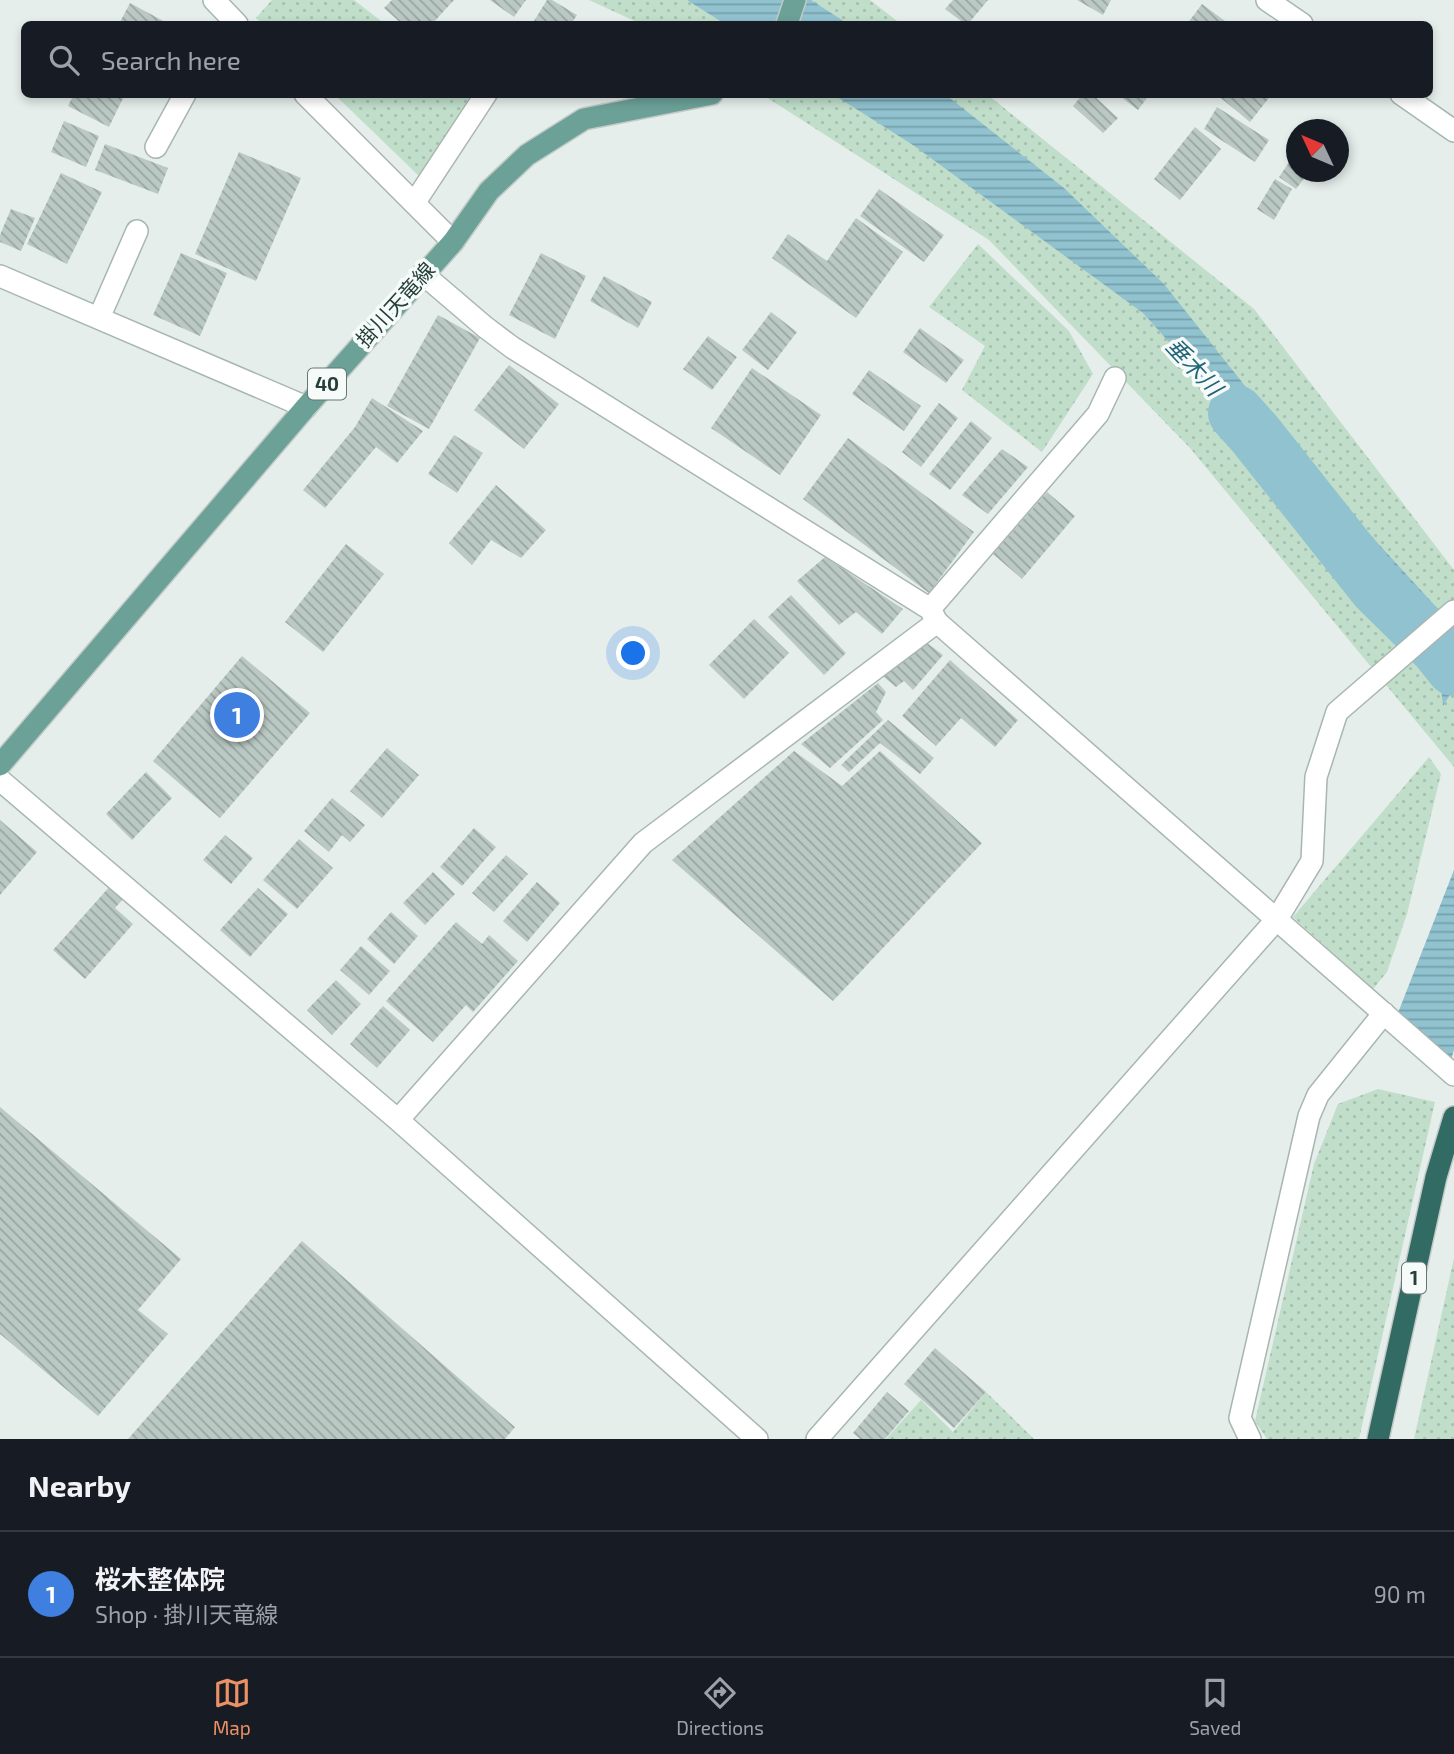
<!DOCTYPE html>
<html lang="en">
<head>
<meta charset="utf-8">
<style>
	body { margin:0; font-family:"Exo 2","Noto Sans JP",sans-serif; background:#242831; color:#f1f3f6 }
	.compass { position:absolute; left:1286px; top:119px; width:63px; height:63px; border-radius:50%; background:#171b24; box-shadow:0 4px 10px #0003; rotate:314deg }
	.you { position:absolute; left:634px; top:654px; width:24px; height:24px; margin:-18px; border:5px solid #fff; border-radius:50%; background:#1a73e8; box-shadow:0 0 0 10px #1a73e833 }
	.badge { display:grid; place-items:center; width:46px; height:46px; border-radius:50%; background:#ec9065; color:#fff; font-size:23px; font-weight:700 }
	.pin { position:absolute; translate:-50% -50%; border:4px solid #fff; box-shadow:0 2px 7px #0006 }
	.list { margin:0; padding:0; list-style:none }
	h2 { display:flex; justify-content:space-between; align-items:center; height:91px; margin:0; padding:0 28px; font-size:30px }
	h2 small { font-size:23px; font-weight:400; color:#9ea1a6 }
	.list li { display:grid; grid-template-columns:46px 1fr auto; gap:21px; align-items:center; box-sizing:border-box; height:126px; padding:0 28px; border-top:2px solid #363941 }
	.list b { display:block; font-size:26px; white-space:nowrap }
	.list p { margin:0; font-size:23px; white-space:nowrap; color:#9ea1a6 }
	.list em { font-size:23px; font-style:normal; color:#9ea1a6 }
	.icon { flex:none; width:38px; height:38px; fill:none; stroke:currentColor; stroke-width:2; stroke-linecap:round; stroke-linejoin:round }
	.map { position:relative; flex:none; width:1454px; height:1439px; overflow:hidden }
	.search { position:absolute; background:#171b24; box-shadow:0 4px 10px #0003; left:21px; right:21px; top:21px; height:77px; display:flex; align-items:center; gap:18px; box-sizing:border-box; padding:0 24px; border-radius:10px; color:#9ea1a6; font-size:26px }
	.sheet { height:217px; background:#171b24 }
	nav { display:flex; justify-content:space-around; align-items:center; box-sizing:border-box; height:98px; border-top:2px solid #363941; background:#171b24; font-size:19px; color:#9ea1a6 }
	nav a { display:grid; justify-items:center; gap:4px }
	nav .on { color:#ec9065 }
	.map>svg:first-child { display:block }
</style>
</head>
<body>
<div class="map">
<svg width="1454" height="1439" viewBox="0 0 1454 1439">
	<defs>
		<pattern id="grass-dots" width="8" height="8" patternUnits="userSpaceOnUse" patternTransform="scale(1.75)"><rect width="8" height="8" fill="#c0deca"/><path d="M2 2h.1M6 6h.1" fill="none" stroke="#a5c0ae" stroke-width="1.8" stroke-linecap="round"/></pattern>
		<pattern id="water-rules" width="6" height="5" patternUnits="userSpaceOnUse" patternTransform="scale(1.75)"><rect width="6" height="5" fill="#91c2d0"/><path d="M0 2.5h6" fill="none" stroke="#769faa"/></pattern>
		<pattern id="building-back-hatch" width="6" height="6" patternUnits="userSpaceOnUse" patternTransform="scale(1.75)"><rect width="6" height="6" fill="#bbc9c4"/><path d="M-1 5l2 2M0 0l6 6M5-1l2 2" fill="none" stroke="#98a5a0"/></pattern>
	</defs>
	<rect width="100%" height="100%" fill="#e6eeeb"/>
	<path fill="url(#grass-dots)" d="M 272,0 L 354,0 L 385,24 L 263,24 L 256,18 Z
		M 589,0 L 870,0 L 901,24 L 641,24 Z
		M 335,95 L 471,95 L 419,176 Z
		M 763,95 L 988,95 L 1254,309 L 1454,570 L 1454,767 L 1190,448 L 989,240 Z
		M 978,244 L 1069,331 L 1093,374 L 1042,452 L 962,390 L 985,346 L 929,307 Z
		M 1429,757 L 1441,774 L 1407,914 L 1387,972 L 1373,989 L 1293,917 Z
		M 1378,1089 L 1435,1102 L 1359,1439 L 1267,1439 L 1255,1421 L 1314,1164 L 1338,1104 Z
		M 1454,1258 L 1454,1439 L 1414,1439 Z
		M 986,1392 L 1034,1439 L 886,1439 L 921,1400 L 953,1432 Z"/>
	<path fill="url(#water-rules)" d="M 687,0 L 811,0 L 848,24 L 725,24 Z
		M 834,95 L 946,95 L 1064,188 L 1164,284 L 1320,480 L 1450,622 L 1454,621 L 1454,688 L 1443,706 L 1438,658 L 1284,471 L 1143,313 L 913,145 Z
		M 1454,870 L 1454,1050 L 1448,1070 L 1394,1023 Z"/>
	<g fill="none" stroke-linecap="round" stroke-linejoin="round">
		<path stroke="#91c2d0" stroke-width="56" d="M 1236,413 L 1254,433 L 1377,588 L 1438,648 L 1454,668"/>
	</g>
	<path fill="url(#building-back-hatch)" d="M 392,0 L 454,0 L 432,24 L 402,24 L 384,8 Z
		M 490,0 L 526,0 L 514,17 Z
		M 547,0 L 552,0 L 577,15 L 571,24 L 532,24 Z
		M 953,0 L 988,0 L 968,24 L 965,24 L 945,9 Z
		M 1077,0 L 1111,0 L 1103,15 Z
		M 130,3 L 169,24 L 119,24 Z
		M 1202,4 L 1229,24 L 1187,24 Z
		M 74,94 L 125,94 L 109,127 L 68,106 Z
		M 1083,94 L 1092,94 L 1118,118 L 1103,133 L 1073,106 Z
		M 1117,94 L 1150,94 L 1138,110 Z
		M 1216,94 L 1272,94 L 1250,122 Z
		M 1217,107 L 1269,140 L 1255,162 L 1204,129 Z
		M 64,121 L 99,136 L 86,167 L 51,152 Z
		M 1195,127 L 1221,149 L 1180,200 L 1154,179 Z
		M 105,144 L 168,168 L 158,194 L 95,170 Z
		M 239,152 L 301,178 L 256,281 L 195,254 Z
		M 1296,152 L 1296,172 L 1309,172 L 1296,189 L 1279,177 Z
		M 61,173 L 102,192 L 67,264 L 27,244 Z
		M 1275,179 L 1292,189 L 1274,220 L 1257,209 Z
		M 879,189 L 944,235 L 924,262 L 860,216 Z
		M 11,209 L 35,218 L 21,251 L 0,242 L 0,235 Z
		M 856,218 L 903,252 L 856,318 L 772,258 L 788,234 L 827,261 Z
		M 181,253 L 227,273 L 200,336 L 153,315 Z
		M 541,253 L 586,276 L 555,339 L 509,315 Z
		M 604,276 L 652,302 L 638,328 L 590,301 Z
		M 771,312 L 797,332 L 768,370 L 742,350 Z
		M 438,315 L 480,338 L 429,429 L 387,406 Z
		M 920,328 L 964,360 L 946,383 L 903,352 Z
		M 708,336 L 737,357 L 712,390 L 683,369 Z
		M 509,365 L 559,404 L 524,449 L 474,410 Z
		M 752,368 L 821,415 L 780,475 L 711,428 Z
		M 869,370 L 921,406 L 904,431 L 852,394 Z
		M 372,398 L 423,431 L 397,463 L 376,447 L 325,508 L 303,490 L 355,427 Z
		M 939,403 L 958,418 L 921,467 L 902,452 Z
		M 971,421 L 992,438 L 950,490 L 929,474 Z
		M 454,435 L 483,453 L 457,493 L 428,474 Z
		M 848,438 L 974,532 L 929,593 L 803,499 Z
		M 1002,449 L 1028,467 L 988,514 L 962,495 Z
		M 496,485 L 546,530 L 521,558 L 491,540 L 472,565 L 449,543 Z
		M 1047,492 L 1075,516 L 1022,579 L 993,554 Z
		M 346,544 L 384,574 L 323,652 L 285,622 Z
		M 825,557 L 903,609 L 882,634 L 856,612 L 839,625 L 797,581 Z
		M 791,595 L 846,653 L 824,675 L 768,617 Z
		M 754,619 L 789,653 L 744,699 L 709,665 Z
		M 923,640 L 943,655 L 913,690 L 904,681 L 896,687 L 879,673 Z
		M 242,656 L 310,713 L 220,818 L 153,761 Z
		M 950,660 L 1018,720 L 995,747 L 961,718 L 936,746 L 902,716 Z
		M 878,683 L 886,692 L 876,712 L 883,720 L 830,768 L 801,744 Z
		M 888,720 L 934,758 L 920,774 L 880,743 L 849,772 L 841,765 Z
		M 387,748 L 419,775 L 382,818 L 350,791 Z
		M 794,751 L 842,786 L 880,751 L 982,843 L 833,1001 L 672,860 Z
		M 146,772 L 172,798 L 132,840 L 106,814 Z
		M 332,798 L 365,825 L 350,842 L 342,835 L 329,852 L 304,831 Z
		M 0,820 L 37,852 L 0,895 Z
		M 474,828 L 496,847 L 462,886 L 440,867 Z
		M 225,835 L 253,858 L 231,884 L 203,860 Z
		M 299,839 L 333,868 L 297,909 L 263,880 Z
		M 506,855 L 528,874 L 494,912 L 472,893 Z
		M 433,872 L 455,894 L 425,925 L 403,903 Z
		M 537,882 L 560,903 L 527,942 L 503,921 Z
		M 111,885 L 125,897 L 115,908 L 133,924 L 85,979 L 53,950 Z
		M 258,888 L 288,914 L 250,957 L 220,930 Z
		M 391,912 L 418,936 L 394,964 L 367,939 Z
		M 456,922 L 482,944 L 489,935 L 518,961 L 473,1012 L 466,1005 L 433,1042 L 386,1001 Z
		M 361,946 L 390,971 L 369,995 L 340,970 Z
		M 336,980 L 361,1004 L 332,1035 L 307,1010 Z
		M 383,1006 L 410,1030 L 377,1068 L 350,1044 Z
		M 0,1107 L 181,1259 L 138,1310 L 168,1334 L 98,1416 L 0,1334 Z
		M 302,1241 L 515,1427 L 505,1439 L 128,1439 Z
		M 935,1348 L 986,1392 L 954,1428 L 904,1384 Z
		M 887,1392 L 909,1411 L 885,1439 L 860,1439 L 853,1433 Z"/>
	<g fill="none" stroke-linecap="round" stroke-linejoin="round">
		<defs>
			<path id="street" d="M 214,0 L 237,24
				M 1267,0 L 1302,24
				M 305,94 L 453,242
				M 1401,94 L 1454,131
				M 156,147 L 185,94
				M 415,202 L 486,94
				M 423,274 L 485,327 L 513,348 L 930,609 L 937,622 L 1454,1075
				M 0,276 L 306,407
				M 99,318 L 137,231
				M 930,609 L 1098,414 L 1115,378
				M 0,780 L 398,1120 L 757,1439
				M 398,1120 L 643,843 L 937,622
				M 817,1439 L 1277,919 L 1312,861 L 1316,777 L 1337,712 L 1454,611
				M 1250,1439 L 1240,1418 L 1309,1116 L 1318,1095 L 1384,1013"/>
			<path id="primary" d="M 787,24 L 795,0
				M 0,765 L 306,407 L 453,242 L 489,191 L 527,155 L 584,119 L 712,94"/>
			<path id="highway" d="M 1378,1439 L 1436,1177 L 1454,1117"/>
		</defs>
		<use href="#street" stroke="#a8b6b2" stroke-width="24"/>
		<use href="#primary" stroke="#c2cac8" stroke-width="24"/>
		<use href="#highway" stroke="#c2cac8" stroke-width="24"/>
		<use href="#street" stroke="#fff" stroke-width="21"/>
		<use href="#primary" stroke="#6ca198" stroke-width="21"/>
		<use href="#highway" stroke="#326b63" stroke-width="21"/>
	</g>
	<g text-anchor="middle" stroke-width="7" stroke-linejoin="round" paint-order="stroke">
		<g fill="#f6faf9" stroke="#647873" stroke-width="2">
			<rect x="308" y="368.5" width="38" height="31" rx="5"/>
			<rect x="1402" y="1262.5" width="24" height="31" rx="5"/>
		</g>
		<g font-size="19" font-weight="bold" fill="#25403a">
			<text x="327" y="391">40</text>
			<text x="1414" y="1285">1</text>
		</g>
		<g font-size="21" fill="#25403a" stroke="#f6faf9">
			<text transform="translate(396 305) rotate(-48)" y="7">掛川天竜線</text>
		</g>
		<g font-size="23" font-style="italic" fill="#21657a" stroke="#f6faf9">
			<text transform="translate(1194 367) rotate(47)" y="8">垂木川</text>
		</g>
	</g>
</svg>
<svg class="compass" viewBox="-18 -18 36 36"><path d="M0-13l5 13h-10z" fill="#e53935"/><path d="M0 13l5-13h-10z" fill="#9ea1a6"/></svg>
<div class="you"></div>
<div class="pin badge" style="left:237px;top:715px;background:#3f7fe0">1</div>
<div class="search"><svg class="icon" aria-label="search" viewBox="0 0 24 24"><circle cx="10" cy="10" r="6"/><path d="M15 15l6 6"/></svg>Search here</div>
</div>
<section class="sheet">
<h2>Nearby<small></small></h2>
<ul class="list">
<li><span class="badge" style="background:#3f7fe0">1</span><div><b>桜木整体院</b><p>Shop · 掛川天竜線</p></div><em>90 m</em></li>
</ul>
</section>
<nav>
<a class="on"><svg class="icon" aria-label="map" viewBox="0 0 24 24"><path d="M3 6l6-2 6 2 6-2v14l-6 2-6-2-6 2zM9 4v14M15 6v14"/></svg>Map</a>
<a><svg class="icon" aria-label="directions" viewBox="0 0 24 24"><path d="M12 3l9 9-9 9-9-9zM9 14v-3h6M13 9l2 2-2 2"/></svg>Directions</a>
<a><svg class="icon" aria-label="saved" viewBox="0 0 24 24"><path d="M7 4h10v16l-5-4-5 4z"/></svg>Saved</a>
</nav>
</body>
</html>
